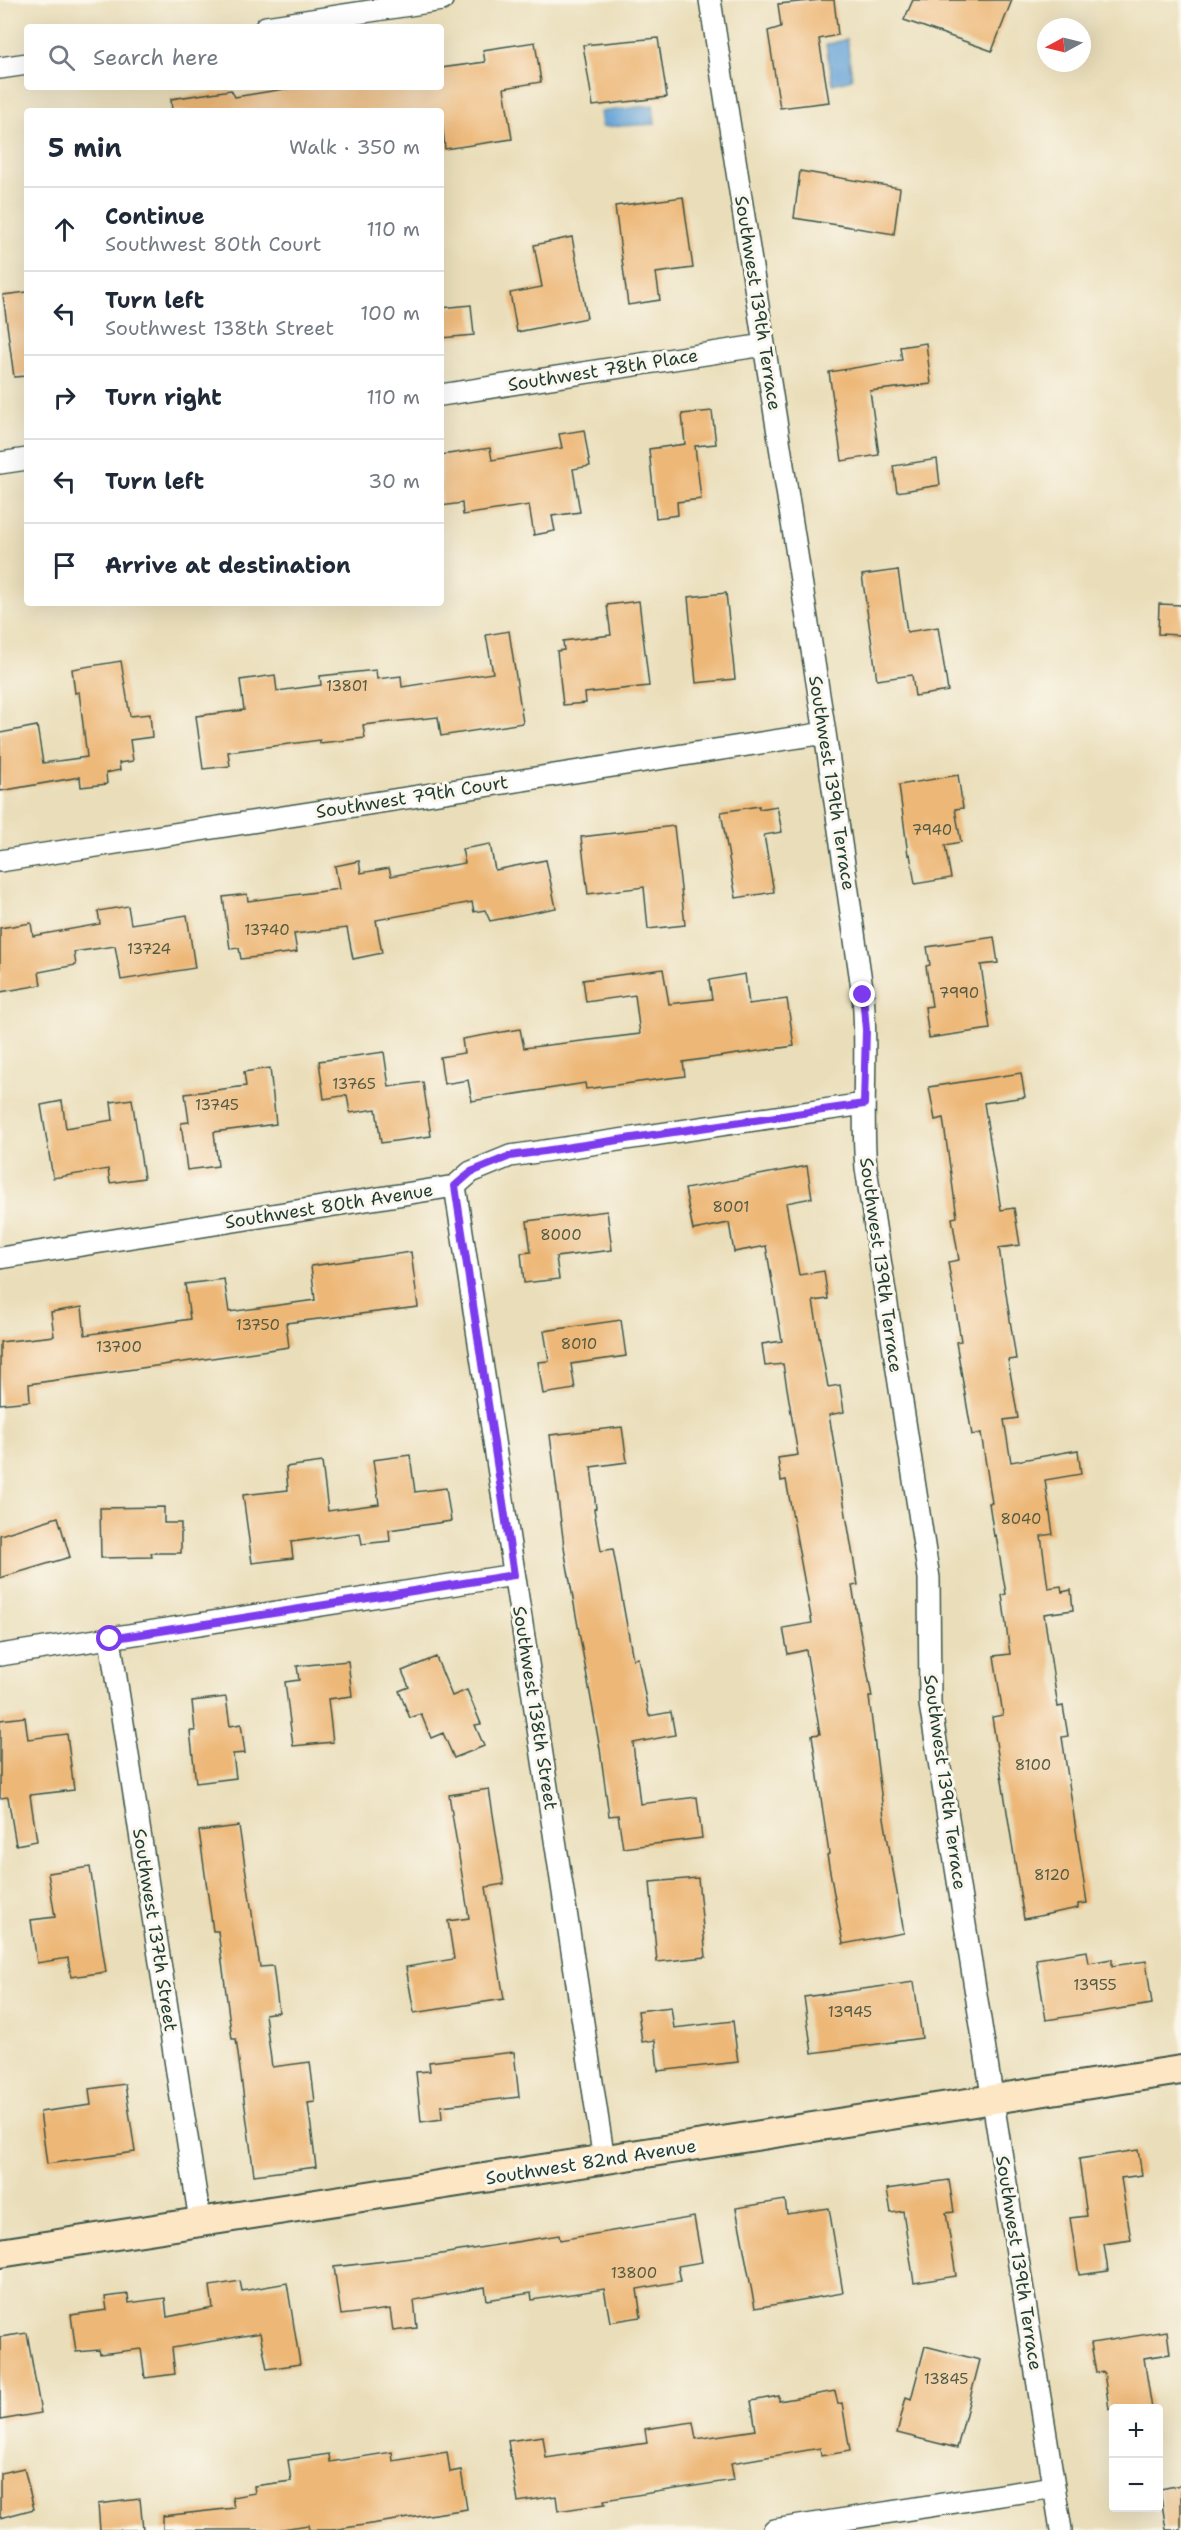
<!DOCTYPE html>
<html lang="en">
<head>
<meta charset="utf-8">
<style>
	body { margin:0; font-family:"Shantell Sans",sans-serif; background:#f6f6f7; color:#1f2937 }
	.controls { position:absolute; right:18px; bottom:18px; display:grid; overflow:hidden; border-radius:6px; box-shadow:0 6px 24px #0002 }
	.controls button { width:54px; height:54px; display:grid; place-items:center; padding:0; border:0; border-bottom:2px solid #e0e1e3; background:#fff; color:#1f2937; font:30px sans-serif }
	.compass { position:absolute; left:1037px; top:18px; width:54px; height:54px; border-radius:50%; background:#fff; box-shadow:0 6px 24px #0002; rotate:263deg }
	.stop { position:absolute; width:18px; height:18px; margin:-14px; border:4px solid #7c3aed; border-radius:50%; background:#fff }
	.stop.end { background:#7c3aed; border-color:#fff; box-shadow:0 2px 6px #0008 }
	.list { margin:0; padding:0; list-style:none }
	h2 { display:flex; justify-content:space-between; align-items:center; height:78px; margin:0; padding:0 24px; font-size:26px }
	h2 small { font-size:20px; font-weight:400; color:#747a83 }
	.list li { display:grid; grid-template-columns:39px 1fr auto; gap:18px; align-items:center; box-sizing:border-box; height:84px; padding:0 24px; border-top:2px solid #e0e1e3 }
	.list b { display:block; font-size:22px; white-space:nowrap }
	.list p { margin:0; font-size:20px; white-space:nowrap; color:#747a83 }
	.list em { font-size:20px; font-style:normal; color:#747a83 }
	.icon { flex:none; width:33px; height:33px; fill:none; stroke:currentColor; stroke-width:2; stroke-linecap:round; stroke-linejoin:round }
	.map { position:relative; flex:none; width:1181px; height:2530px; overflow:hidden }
	.search { position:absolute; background:#fff; box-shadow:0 6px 24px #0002; left:24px; top:24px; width:420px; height:66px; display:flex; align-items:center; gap:15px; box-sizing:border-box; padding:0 21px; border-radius:6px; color:#747a83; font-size:22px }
	.panel { position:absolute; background:#fff; box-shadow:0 6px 24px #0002; left:24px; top:108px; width:420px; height:498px; border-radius:6px }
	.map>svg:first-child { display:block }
</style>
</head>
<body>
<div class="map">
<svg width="1181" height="2530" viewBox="0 0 1181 2530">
	<rect width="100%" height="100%" fill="#fbf7ec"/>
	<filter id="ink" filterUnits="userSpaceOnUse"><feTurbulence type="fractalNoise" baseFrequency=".0167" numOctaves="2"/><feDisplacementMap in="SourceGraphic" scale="12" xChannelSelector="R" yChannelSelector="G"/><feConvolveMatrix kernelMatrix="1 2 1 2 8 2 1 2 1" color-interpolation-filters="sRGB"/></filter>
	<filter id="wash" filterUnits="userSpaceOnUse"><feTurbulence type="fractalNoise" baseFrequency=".008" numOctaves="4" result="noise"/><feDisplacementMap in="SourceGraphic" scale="24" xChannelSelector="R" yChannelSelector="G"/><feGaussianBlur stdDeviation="1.35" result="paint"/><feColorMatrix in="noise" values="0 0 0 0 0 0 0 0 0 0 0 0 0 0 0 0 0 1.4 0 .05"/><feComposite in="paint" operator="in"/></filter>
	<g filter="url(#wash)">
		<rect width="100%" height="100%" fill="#eadeba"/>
		<path fill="#65a2d6" stroke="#427085" stroke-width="1.5" d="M 847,39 L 852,79 L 833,84 L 826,45 Z
			M 653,105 L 655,124 L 602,127 L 600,112 Z"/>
		<g id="blocks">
			<path fill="#edb777" d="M 821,0 L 834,0 L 838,35 L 819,39 L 829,102 L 780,108 L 768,31 L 781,27 L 778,4 Z
				M 913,0 L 1012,0 L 992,51 L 904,20 Z
				M 658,38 L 667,97 L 593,106 L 583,45 Z
				M 535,42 L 541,82 L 504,88 L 512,139 L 445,149 L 441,111 L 172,111 L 171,99 L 231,90 L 235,97 L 297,87 L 441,87 L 441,68 L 485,62 L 483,50 Z
				M 800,171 L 900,188 L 894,234 L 794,218 Z
				M 683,197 L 693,268 L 656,273 L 660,300 L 628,305 L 615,206 Z
				M 572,237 L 587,318 L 517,332 L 510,293 L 542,287 L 534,245 Z
				M 27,292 L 27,376 L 14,377 L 3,295 Z
				M 471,305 L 474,335 L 441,338 L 441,308 Z
				M 926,343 L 931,384 L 870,391 L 879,455 L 842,461 L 829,372 L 902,360 L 900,347 Z
				M 712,411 L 716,444 L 695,446 L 701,499 L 677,502 L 678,515 L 656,518 L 649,449 L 685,444 L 682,414 Z
				M 584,430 L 590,466 L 573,469 L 580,512 L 552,516 L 555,531 L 534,535 L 529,505 L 463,515 L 462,503 L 441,506 L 441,455 L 490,448 L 492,460 L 562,448 L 559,434 Z
				M 937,459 L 940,485 L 897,492 L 893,466 Z
				M 898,570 L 907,632 L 938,627 L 948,691 L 915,696 L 912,675 L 877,680 L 862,575 Z
				M 726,593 L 735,679 L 696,683 L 688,597 Z
				M 639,601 L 649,686 L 585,693 L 586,703 L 563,705 L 557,651 L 564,650 L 563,641 L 611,635 L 607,605 Z
				M 1159,604 L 1181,605 L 1181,635 L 1158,634 Z
				M 509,631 L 523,723 L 441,736 L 438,717 L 363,725 L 365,738 L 320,743 L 320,740 L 228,752 L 230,766 L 203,769 L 196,716 L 244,710 L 240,680 L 275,675 L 277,691 L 321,685 L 320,676 L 376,670 L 377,679 L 401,676 L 402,687 L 493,673 L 486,635 Z
				M 121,661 L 130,716 L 150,714 L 152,737 L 130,740 L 133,761 L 119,763 L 120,770 L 106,773 L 107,784 L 81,787 L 80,777 L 0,791 L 0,733 L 37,726 L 43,763 L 87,757 L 79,692 L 75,693 L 72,669 Z
				M 958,775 L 963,808 L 955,809 L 961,842 L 945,845 L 951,878 L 915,884 L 910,854 L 908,855 L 899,785 Z
				M 759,806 L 759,809 L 777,806 L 782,832 L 764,835 L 774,892 L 736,898 L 721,812 Z
				M 674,826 L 685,925 L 648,929 L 644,887 L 588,894 L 581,837 Z
				M 490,844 L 495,870 L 546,860 L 556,908 L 490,921 L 485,910 L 474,912 L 472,902 L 376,920 L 382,953 L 353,959 L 347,928 L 294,934 L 297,952 L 241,959 L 239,948 L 230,949 L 223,897 L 247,894 L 248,901 L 339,889 L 335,866 L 359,861 L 361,873 L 389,868 L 391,876 L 465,863 L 462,849 Z
				M 128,906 L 131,924 L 187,915 L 195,968 L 121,980 L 115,946 L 74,952 L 76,965 L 39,972 L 41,985 L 0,992 L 0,928 L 31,923 L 33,936 L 100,924 L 98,911 Z
				M 994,937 L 998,963 L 981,965 L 990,1029 L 929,1038 L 925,1007 L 932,1006 L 926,966 L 930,965 L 927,947 Z
				M 663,969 L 669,1004 L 712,999 L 709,980 L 745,974 L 749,1004 L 787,999 L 794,1046 L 683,1062 L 685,1076 L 586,1089 L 585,1083 L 472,1101 L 468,1080 L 444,1084 L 440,1057 L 464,1053 L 462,1039 L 520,1029 L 524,1048 L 640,1034 L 635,995 L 586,1002 L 583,980 Z
				M 384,1052 L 389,1087 L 423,1082 L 431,1136 L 381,1143 L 376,1109 L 350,1113 L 347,1095 L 324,1099 L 319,1061 Z
				M 270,1068 L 276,1124 L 214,1132 L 218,1166 L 187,1170 L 181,1123 L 189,1122 L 185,1094 L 246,1086 L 244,1072 Z
				M 1021,1073 L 1025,1097 L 984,1103 L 1001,1210 L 1014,1208 L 1020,1245 L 999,1248 L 1016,1359 L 1008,1360 L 1018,1418 L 1004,1420 L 1011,1462 L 1078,1450 L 1081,1474 L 1045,1480 L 1053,1534 L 1041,1536 L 1048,1588 L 1061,1586 L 1062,1592 L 1071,1590 L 1073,1610 L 1044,1614 L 1058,1707 L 1063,1706 L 1068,1736 L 1062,1737 L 1087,1903 L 1078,1904 L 1078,1908 L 1024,1919 L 992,1717 L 1003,1715 L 994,1656 L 1010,1654 L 1002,1595 L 1006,1594 L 996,1535 L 994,1536 L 989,1503 L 992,1503 L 981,1433 L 972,1435 L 956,1342 L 961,1341 L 948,1262 L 959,1260 L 952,1218 L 957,1217 L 943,1118 L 935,1120 L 929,1087 Z
				M 132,1099 L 144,1178 L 110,1183 L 108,1169 L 53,1178 L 41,1105 L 62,1101 L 66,1128 L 113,1120 L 111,1102 Z
				M 807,1166 L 812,1198 L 786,1203 L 799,1275 L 824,1271 L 828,1299 L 813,1301 L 828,1387 L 840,1385 L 844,1412 L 829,1415 L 858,1585 L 852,1586 L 872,1697 L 869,1697 L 884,1818 L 904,1933 L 843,1944 L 827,1855 L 829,1854 L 812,1735 L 820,1734 L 806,1650 L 788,1654 L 783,1628 L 812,1623 L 786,1480 L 781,1481 L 778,1458 L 798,1455 L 783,1364 L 765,1366 L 762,1344 L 782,1341 L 766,1246 L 734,1252 L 729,1223 L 693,1230 L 685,1189 Z
				M 607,1211 L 612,1250 L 556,1257 L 559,1279 L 524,1283 L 521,1253 L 531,1252 L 527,1221 Z
				M 411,1252 L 418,1307 L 286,1323 L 289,1347 L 29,1384 L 30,1401 L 0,1404 L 0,1342 L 54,1336 L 51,1312 L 82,1307 L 85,1335 L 190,1319 L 185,1284 L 224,1279 L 229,1312 L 315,1300 L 311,1266 Z
				M 621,1320 L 626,1356 L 571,1364 L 575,1389 L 543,1394 L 538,1362 L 549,1361 L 544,1331 Z
				M 622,1427 L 627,1462 L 591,1467 L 596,1508 L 594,1509 L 601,1551 L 613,1549 L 633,1659 L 638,1658 L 649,1716 L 671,1712 L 675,1735 L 633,1743 L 640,1804 L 697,1797 L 702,1838 L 623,1848 L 618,1815 L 609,1816 L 600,1749 L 565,1554 L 550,1435 Z
				M 410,1455 L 415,1492 L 446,1488 L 451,1521 L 389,1530 L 390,1541 L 362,1544 L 360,1533 L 291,1542 L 293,1558 L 252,1563 L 243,1495 L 288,1490 L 286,1467 L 322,1462 L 328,1511 L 379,1504 L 373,1460 Z
				M 164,1507 L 164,1523 L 181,1523 L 181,1553 L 151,1553 L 152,1557 L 101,1558 L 100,1508 Z
				M 58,1517 L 70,1557 L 0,1578 L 0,1535 Z
				M 436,1657 L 452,1696 L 467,1690 L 481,1724 L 475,1725 L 484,1746 L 454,1758 L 443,1733 L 431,1738 L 421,1714 L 410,1718 L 399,1691 L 409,1687 L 402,1671 Z
				M 348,1661 L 352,1696 L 328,1699 L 333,1742 L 293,1746 L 285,1682 L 299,1680 L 297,1666 Z
				M 226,1697 L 230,1726 L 241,1724 L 245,1753 L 233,1754 L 236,1778 L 196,1783 L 190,1731 L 195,1731 L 192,1701 Z
				M 25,1717 L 28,1739 L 67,1734 L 74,1790 L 30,1795 L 37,1841 L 16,1845 L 8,1797 L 0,1798 L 0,1720 Z
				M 489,1789 L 504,1884 L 486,1887 L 504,1999 L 414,2013 L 406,1967 L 454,1959 L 448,1921 L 469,1918 L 449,1795 Z
				M 239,1826 L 260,1967 L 273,1966 L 279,2012 L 265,2014 L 272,2067 L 310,2062 L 315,2102 L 308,2103 L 316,2167 L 254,2175 L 236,2039 L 232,2039 L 218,1931 L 213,1931 L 199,1831 Z
				M 90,1867 L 106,1972 L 71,1977 L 68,1958 L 37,1963 L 31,1920 L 55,1917 L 48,1873 Z
				M 698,1878 L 706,1957 L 657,1962 L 650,1882 Z
				M 1087,1951 L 1089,1963 L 1112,1959 L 1112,1966 L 1146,1961 L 1152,2004 L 1046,2020 L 1036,1959 Z
				M 914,1982 L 922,2038 L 812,2053 L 804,1997 Z
				M 671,2007 L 674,2028 L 733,2021 L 738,2062 L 658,2071 L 655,2040 L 642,2042 L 638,2011 Z
				M 514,2052 L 519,2097 L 441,2106 L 442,2119 L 421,2122 L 416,2072 L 430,2071 L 429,2062 Z
				M 125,2084 L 135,2152 L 47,2164 L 40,2112 L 91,2105 L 89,2089 Z
				M 1138,2150 L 1142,2175 L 1121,2178 L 1131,2240 L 1104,2244 L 1108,2271 L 1079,2275 L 1070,2218 L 1087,2216 L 1079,2159 Z
				M 949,2180 L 954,2212 L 946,2213 L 956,2276 L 914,2283 L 903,2211 L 891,2213 L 887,2189 Z
				M 785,2200 L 787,2214 L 829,2208 L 843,2293 L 755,2308 L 736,2208 Z
				M 694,2217 L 702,2262 L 678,2266 L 681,2281 L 637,2289 L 641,2317 L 610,2322 L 604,2289 L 532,2300 L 531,2293 L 487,2300 L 485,2287 L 414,2300 L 417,2328 L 393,2331 L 390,2309 L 341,2315 L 334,2267 L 429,2256 L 559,2235 L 560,2240 Z
				M 240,2281 L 242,2291 L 287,2283 L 300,2364 L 267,2369 L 260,2333 L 172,2348 L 175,2374 L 145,2378 L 141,2349 L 100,2354 L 99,2350 L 76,2352 L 71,2315 L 107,2310 L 105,2297 L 128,2294 L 129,2303 L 165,2298 L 167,2317 L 213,2308 L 210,2286 Z
				M 1167,2331 L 1170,2354 L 1144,2358 L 1152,2409 L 1109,2409 L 1104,2372 L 1096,2373 L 1091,2343 Z
				M 27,2333 L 41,2413 L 0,2420 L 0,2337 Z
				M 925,2346 L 980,2360 L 957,2448 L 897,2433 L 906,2397 L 911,2399 Z
				M 835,2391 L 838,2404 L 842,2403 L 850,2451 L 821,2456 L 820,2448 L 731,2463 L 734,2480 L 604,2500 L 605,2504 L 558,2511 L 556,2496 L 518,2502 L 508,2441 L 543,2436 L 546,2458 L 647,2443 L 645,2429 L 693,2422 L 696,2439 L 756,2430 L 751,2401 L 779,2396 L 779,2401 Z
				M 392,2452 L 393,2461 L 447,2452 L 450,2472 L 461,2470 L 467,2509 L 332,2530 L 309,2530 L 308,2525 L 276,2530 L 163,2530 L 163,2516 L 234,2508 L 232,2497 L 255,2493 L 254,2486 L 291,2481 L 288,2460 L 329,2454 L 330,2462 Z
				M 24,2468 L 34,2509 L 0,2518 L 0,2473 Z
				M 1181,2485 L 1181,2530 L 1166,2530 L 1160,2489 Z
				M 140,2499 L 143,2530 L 100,2530 L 98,2504 Z"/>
		</g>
	</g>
	<g filter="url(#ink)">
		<use href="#blocks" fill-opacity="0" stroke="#3d5548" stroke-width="1.5"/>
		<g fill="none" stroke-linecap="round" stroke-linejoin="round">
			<defs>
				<path id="street" d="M 710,0 L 825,733 L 863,995 C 868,1053 861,1110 866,1168 L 929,1578 L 930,1704 L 1061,2530
					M 266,27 L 442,0
					M 0,68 L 27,64
					M 441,395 L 764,345
					M 0,463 L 27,459
					M 0,861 L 825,733
					M 455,1186 L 604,2160
					M 0,1258 L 455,1186 L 471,1172 L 510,1156 L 864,1104
					M 110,1639 L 200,2221
					M 0,1655 L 514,1575
					M 774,2530 L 1054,2487"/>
				<path id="secondary" d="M 0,2253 L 1181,2070"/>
			</defs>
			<use href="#street" stroke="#3d5548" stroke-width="24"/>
			<use href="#secondary" stroke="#3d5548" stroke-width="32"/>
			<use href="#street" stroke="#fff" stroke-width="21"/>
			<use href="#secondary" stroke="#fce6c4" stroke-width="28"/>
		</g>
	</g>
	<g fill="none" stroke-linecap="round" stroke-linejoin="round" filter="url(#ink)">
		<path stroke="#7c3aed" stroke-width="8" d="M 110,1639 L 514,1575 L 455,1186 L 471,1172 L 510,1156 L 864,1104 L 866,1030 L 863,995"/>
	</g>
	<g text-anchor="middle" stroke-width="6" stroke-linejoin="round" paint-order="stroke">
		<g font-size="15" fill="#525c45">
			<text x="347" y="691">13801</text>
			<text x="932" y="835">7940</text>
			<text x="267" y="935">13740</text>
			<text x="149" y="954">13724</text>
			<text x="959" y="998">7990</text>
			<text x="354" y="1089">13765</text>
			<text x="217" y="1110">13745</text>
			<text x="731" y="1212">8001</text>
			<text x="561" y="1240">8000</text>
			<text x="258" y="1330">13750</text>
			<text x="579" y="1349">8010</text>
			<text x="119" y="1352">13700</text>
			<text x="1021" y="1524">8040</text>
			<text x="1033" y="1770">8100</text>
			<text x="1052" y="1880">8120</text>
			<text x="1095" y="1990">13955</text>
			<text x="850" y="2017">13945</text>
			<text x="634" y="2278">13800</text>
			<text x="946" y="2384">13845</text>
		</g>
		<g font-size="18" fill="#1f3d34" stroke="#fbf7ec">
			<text transform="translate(758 303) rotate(81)" y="6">Southwest 139th Terrace</text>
			<text transform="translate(603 370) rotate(-9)" y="6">Southwest 78th Place</text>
			<text transform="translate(832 783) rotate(81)" y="6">Southwest 139th Terrace</text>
			<text transform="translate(412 797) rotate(-9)" y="6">Southwest 79th Court</text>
			<text transform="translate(329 1206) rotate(-9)" y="6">Southwest 80th Avenue</text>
			<text transform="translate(881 1265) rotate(82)" y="6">Southwest 139th Terrace</text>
			<text transform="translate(535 1708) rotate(81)" y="6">Southwest 138th Street</text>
			<text transform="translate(945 1782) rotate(82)" y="6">Southwest 139th Terrace</text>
			<text transform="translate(155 1930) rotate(81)" y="6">Southwest 137th Street</text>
			<text transform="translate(591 2162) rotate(-9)" y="6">Southwest 82nd Avenue</text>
			<text transform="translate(1019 2263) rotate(81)" y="6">Southwest 139th Terrace</text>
		</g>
	</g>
</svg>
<div class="controls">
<button>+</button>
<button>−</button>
</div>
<svg class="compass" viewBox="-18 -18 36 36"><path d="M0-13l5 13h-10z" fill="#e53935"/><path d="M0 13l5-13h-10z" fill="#747a83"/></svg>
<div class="stop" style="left:110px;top:1639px"></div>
<div class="stop end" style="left:863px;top:995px"></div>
<div class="search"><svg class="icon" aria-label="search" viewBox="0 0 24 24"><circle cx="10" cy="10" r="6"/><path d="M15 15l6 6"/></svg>Search here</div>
<section class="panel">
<h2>5 min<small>Walk · 350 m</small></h2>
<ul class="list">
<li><svg class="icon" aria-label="ahead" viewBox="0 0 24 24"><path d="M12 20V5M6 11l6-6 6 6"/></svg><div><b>Continue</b><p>Southwest 80th Court</p></div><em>110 m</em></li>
<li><svg class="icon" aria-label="left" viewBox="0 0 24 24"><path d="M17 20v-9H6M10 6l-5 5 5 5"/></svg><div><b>Turn left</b><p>Southwest 138th Street</p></div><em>100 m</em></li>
<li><svg class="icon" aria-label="right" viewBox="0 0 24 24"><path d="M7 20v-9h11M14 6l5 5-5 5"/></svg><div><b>Turn right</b></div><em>110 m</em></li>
<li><svg class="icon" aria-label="left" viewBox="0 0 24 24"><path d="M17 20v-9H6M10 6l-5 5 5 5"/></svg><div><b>Turn left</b></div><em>30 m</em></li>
<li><svg class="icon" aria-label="arrive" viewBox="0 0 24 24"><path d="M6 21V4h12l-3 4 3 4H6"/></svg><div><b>Arrive at destination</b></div></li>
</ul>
</section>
</div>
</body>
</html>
